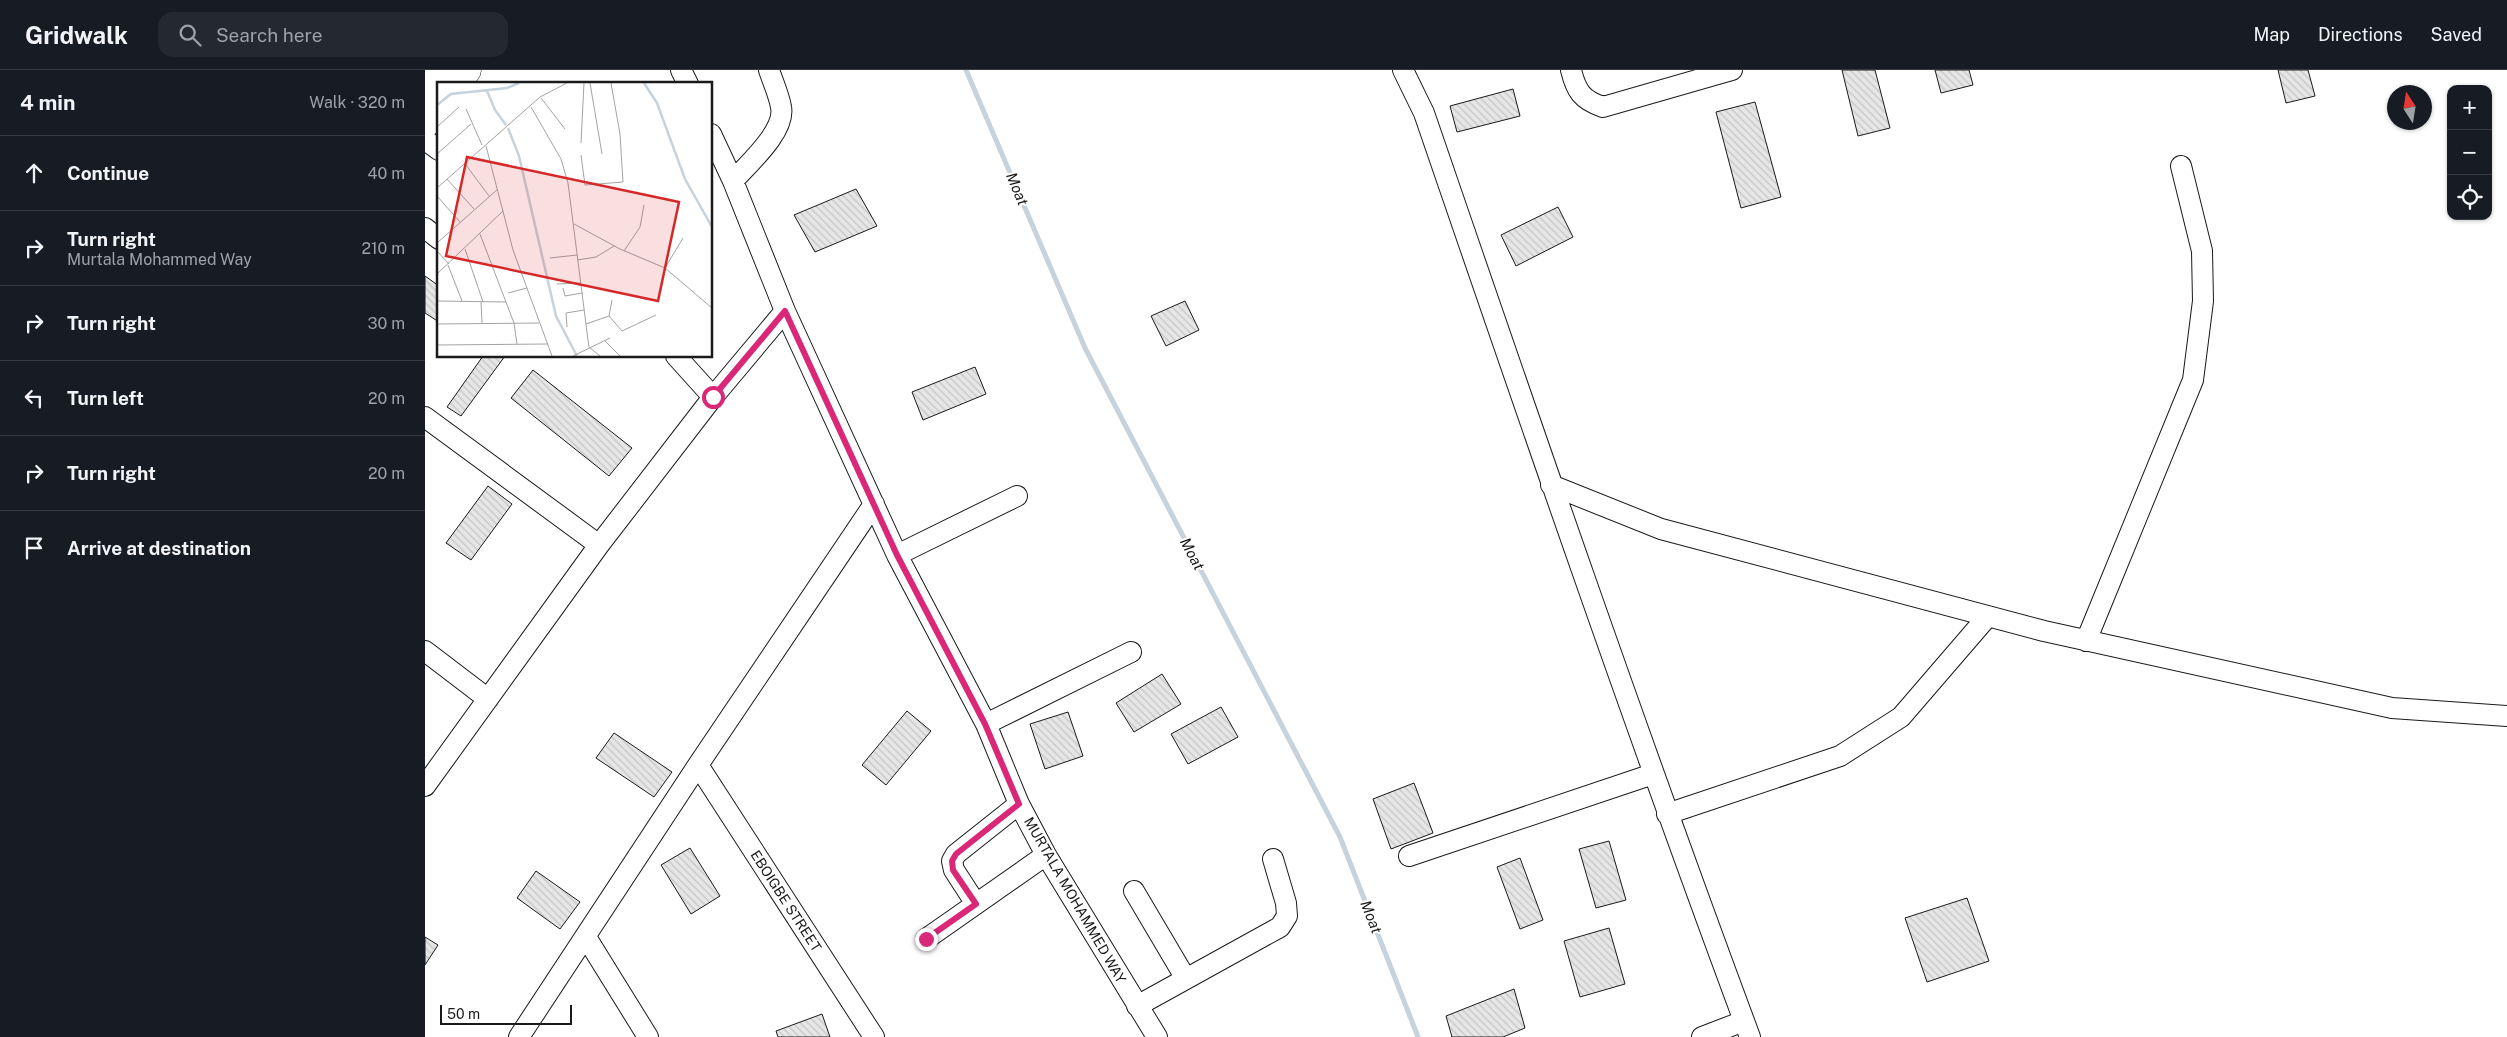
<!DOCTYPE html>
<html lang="en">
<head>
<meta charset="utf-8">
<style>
	body { margin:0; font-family:"Public Sans",sans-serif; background:#242831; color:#f1f3f6 }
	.controls { position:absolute; right:15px; top:15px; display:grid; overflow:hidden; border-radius:10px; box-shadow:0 1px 4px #0004 }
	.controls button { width:45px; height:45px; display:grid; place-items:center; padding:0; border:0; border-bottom:1px solid #363941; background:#171b24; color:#f1f3f6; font:25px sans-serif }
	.compass { position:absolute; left:1962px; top:15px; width:45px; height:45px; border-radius:50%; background:#171b24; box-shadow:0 1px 4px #0004; rotate:348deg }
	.scale { position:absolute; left:15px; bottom:12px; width:132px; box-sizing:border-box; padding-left:5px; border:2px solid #1a1a1a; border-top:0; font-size:14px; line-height:18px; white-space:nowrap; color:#1a1a1a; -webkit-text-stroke:4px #fff; paint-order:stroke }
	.stop { position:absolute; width:15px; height:15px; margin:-11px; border:4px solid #db2777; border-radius:50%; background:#fff }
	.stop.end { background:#db2777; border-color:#fff; box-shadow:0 1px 5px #0008 }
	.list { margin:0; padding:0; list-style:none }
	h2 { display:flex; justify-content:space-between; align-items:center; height:65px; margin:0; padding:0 20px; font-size:21px }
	h2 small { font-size:16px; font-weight:400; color:#9ea1a6 }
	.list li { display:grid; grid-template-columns:32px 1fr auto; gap:15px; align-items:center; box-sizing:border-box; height:75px; padding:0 20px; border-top:1px solid #363941 }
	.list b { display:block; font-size:19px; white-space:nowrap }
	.list p { margin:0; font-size:16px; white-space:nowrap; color:#9ea1a6 }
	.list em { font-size:16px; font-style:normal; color:#9ea1a6 }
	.icon { flex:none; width:28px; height:28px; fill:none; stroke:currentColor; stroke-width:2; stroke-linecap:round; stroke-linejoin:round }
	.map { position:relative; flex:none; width:2082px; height:967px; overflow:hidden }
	header { display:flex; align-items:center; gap:30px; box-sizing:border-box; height:70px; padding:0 25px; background:#171b24; border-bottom:1px solid #363941 }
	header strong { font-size:24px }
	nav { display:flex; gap:28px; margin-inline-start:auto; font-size:18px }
	.search { width:350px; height:45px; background:#242831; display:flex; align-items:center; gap:12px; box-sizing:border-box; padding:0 18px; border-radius:15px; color:#9ea1a6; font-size:19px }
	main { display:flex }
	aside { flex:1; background:#171b24 }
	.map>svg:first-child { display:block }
</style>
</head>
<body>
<header>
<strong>Gridwalk</strong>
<div class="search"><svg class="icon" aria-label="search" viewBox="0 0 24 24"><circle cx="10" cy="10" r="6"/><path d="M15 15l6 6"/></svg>Search here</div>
<nav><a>Map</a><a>Directions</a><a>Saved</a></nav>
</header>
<main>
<aside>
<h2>4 min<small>Walk · 320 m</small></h2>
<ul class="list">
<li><svg class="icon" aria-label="ahead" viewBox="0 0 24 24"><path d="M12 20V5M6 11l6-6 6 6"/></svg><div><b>Continue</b></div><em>40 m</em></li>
<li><svg class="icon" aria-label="right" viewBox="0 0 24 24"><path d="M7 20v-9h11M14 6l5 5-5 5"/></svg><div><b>Turn right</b><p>Murtala Mohammed Way</p></div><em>210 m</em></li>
<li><svg class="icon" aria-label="right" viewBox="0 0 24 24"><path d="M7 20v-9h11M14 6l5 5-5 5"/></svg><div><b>Turn right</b></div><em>30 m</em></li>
<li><svg class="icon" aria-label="left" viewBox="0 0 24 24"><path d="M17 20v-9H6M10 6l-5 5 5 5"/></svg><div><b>Turn left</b></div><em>20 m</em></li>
<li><svg class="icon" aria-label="right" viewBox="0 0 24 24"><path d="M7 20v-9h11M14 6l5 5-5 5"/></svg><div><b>Turn right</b></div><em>20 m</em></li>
<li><svg class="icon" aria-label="arrive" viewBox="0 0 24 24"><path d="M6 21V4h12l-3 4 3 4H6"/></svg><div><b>Arrive at destination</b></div></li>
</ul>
</aside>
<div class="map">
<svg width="2082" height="967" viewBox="0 0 2082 967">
	<defs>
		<pattern id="building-back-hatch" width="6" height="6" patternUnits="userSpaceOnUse" patternTransform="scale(1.25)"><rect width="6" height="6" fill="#e6e6e6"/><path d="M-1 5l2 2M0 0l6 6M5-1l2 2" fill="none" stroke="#c5c5c5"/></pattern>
	</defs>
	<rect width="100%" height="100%" fill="#fff"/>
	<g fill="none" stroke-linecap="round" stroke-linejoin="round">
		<path stroke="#c6d2dc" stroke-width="5" d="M 541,0 L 660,278 L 915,767 L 993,967"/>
	</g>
	<path fill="url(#building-back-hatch)" stroke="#1a1a1a" d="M 1417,0 L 1450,0 L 1465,58 L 1433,66 Z
		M 1510,0 L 1544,0 L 1548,15 L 1516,23 Z
		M 1853,0 L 1883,0 L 1890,26 L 1861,33 Z
		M 1088,19 L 1095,46 L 1032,62 L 1025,36 Z
		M 1330,32 L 1356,127 L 1316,138 L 1291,42 Z
		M 431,119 L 452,156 L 390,182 L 369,145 Z
		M 1133,137 L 1148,167 L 1091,196 L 1076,165 Z
		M 0,206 L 14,216 L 14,252 L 0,243 Z
		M 760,231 L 774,260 L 741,276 L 726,246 Z
		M 58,286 L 80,286 L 36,346 L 22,337 Z
		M 550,297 L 561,324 L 498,350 L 487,322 Z
		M 108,300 L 207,378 L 184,406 L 86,328 Z
		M 63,416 L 87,434 L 46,490 L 21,473 Z
		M 737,604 L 756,634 L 709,662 L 691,633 Z
		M 796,637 L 813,667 L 763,694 L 746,664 Z
		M 482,641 L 506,661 L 461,715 L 437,695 Z
		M 643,642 L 658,686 L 620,699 L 605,654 Z
		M 189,663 L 247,702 L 229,727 L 171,688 Z
		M 989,713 L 1008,763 L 966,779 L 948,729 Z
		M 1184,771 L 1201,830 L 1171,838 L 1154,779 Z
		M 265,778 L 295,826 L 266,844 L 236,795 Z
		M 1095,788 L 1118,850 L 1095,859 L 1072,797 Z
		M 111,801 L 155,832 L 135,859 L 92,828 Z
		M 1542,828 L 1564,891 L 1502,912 L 1480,848 Z
		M 1184,858 L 1200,914 L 1155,927 L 1139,871 Z
		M 0,867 L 13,875 L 0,895 Z
		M 1089,919 L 1100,958 L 1078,967 L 1027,967 L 1021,946 Z
		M 397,944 L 405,967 L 353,967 L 351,961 Z"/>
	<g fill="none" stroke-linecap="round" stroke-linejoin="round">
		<defs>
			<path id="minor" d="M 256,0 L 263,14
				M 978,0 L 999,43 C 1105,352 1211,661 1325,967
				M 1146,0 C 1151,21 1157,30 1178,37 L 1307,0
				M 286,64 L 308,111 L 360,241 L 472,485 L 561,654 L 594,734 L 621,785 L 732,967
				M 0,70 L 14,80
				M 308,111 C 323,94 361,61 356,37 C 354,25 348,12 344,0
				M 0,158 L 14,169
				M 251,286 L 288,327
				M 0,347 L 174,475
				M 1126,415 L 1236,459 L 1619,561 L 1967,638 L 2082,646
				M 472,485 L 592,426
				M 1661,571 L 1768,310 L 1778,231 L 1777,181 L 1756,96
				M 0,581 L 63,629
				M 561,654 L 706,582
				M 273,695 L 449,967
				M 0,716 L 174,475 L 288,327 L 360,241
				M 1242,744 L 1415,686 L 1476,647 L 1563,546
				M 984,786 L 1228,704
				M 709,821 L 761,909
				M 551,834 L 529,800 L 527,791 L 531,784 L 594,734
				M 161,867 L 223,967
				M 501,869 L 621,785
				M 712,936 L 855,857 L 862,846 L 861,833 L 848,789
				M 94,967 L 273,695 L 449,434
				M 1277,967 L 1319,951"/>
			<path id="highway" d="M 31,14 L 42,0
				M 0,18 L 13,0
				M 0,54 L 14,37"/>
		</defs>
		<use href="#minor" stroke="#1a1a1a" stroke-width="22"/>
		<use href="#highway" stroke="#1a1a1a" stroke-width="29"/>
		<use href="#minor" stroke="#fff" stroke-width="20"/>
		<use href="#highway" stroke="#fff" stroke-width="28"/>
	</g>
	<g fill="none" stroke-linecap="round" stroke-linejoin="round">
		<path stroke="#db2777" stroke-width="6" d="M 288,327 L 360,241 L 472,485 L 560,654 L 594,734 L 531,784 L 527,791 L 528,800 L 551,834 L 501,869"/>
	</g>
	<g text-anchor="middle" stroke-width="4" stroke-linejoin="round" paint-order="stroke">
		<g font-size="14" fill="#1a1a1a" stroke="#fff">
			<text transform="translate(650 830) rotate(60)" y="5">MURTALA MOHAMMED WAY</text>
			<text transform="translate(361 831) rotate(57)" y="5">EBOIGBE STREET</text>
		</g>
		<g font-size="15" font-style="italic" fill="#1a1a1a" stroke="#fff">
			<text transform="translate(592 119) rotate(67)" y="5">Moat</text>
			<text transform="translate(767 484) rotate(62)" y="5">Moat</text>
			<text transform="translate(946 847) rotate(68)" y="5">Moat</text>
		</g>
	</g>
	<g transform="translate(12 12)">
		<rect width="275" height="275" fill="#fff"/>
		<path fill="none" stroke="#c6d2dc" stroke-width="2.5" d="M 207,1 L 220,21 L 248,97 L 275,145M 50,9 L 58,28 L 69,43M 0,23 L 14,12 L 70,6 L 82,1M 71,46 L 82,74 L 119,234 L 140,274"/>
		<path fill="none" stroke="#a3a3a3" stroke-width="1" d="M 153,1 L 165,72M 104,16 L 128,47M 94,25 L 124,77 L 131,101 L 151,258 L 152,265 L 163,274M 29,27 L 45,63M 0,45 L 22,25M 144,61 L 147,1M 49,64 L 76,168 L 115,274M 0,72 L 34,42M 144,73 L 148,103 L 186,100 L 183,52 L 174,1M 29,83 L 52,114M 10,97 L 37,127M 0,106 L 103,15 L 130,1M 0,114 L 23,140M 137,142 L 183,167 L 228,186 L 275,226M 43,152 L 77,241 L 80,262M 0,161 L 61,107M 28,167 L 46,220M 0,169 L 12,182M 187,169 L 203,145 L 207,123M 113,176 L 140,173M 140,178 L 159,175 L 177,164M 11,183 L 25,219M 228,186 L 246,156M 0,192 L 66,129M 120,202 L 143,201M 126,206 L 128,214 L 145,211M 71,211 L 90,206M 0,219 L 69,220M 44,220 L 45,241M 172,234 L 185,249 L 219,233M 0,242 L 102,241M 149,242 L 172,234 L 175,218M 130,245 L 129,231 L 147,228M 168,259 L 183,274M 0,263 L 111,262M 136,274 L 173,256"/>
		<path fill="#d62828" fill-opacity="0.15" stroke="#d62828" stroke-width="2.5" d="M 30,75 L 242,120 L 221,219 L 9,174 Z"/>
		<rect width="275" height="275" fill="none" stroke="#1a1a1a" stroke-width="2.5"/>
	</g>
</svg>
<div class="controls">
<button>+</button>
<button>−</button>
<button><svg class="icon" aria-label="locate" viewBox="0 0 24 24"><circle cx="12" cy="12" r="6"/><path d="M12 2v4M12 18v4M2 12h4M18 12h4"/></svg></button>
</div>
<svg class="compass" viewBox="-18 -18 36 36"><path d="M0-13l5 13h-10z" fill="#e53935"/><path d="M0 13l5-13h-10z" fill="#9ea1a6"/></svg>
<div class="scale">50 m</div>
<div class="stop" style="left:288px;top:327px"></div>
<div class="stop end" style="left:501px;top:869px"></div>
</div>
</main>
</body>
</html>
